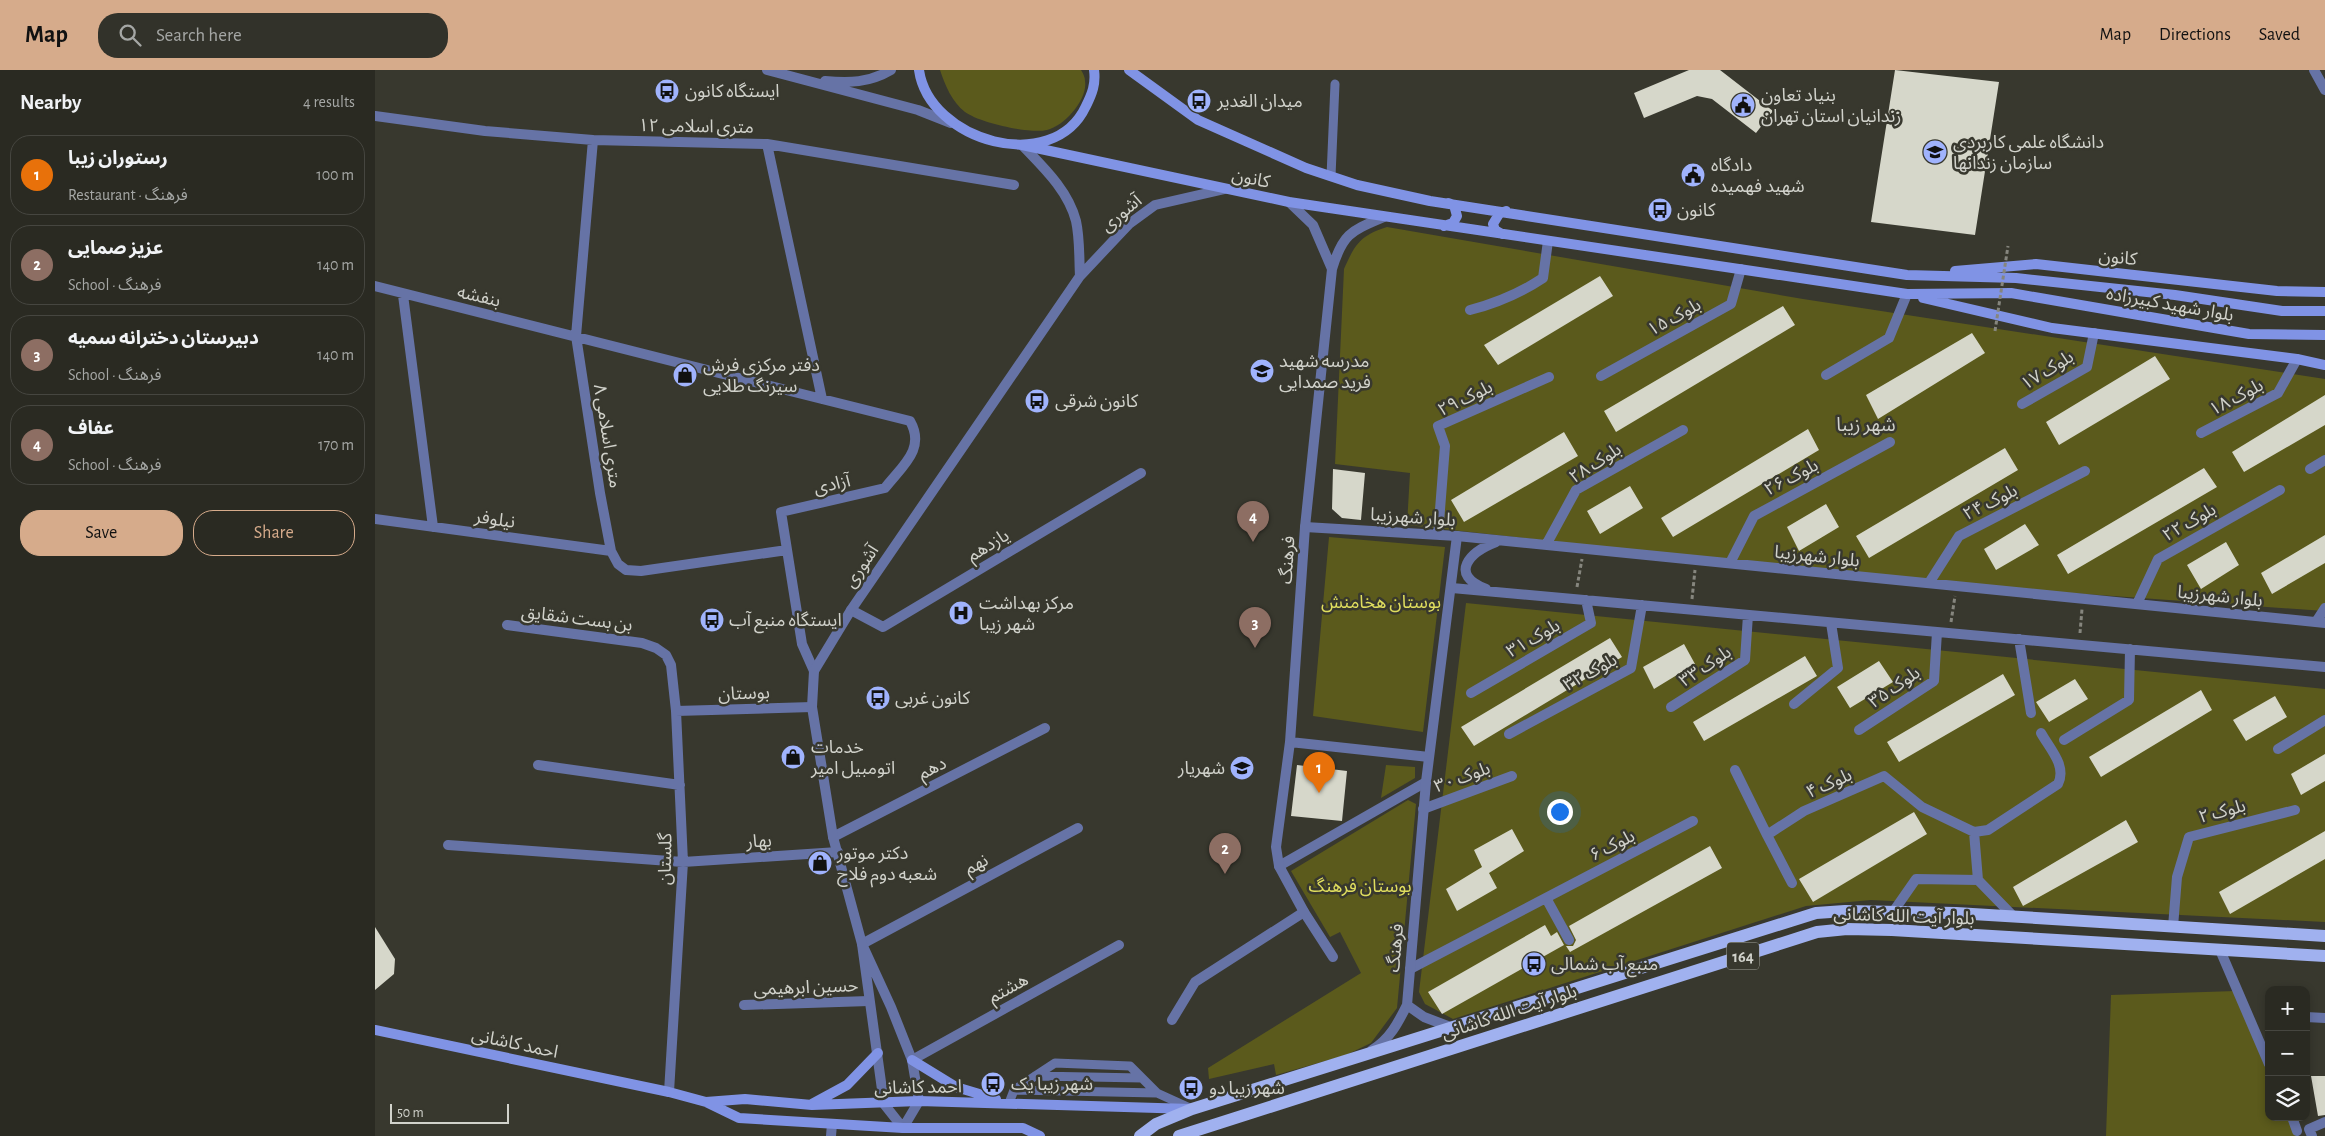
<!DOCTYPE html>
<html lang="en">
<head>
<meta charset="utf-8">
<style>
	body { margin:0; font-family:"Alegreya Sans","Noto Sans Arabic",sans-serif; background:#32322a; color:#f1f3f6 }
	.controls { position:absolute; right:15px; bottom:15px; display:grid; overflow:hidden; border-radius:10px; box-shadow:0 2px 8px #0003 }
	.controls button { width:45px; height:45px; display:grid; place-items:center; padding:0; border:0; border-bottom:1px solid #464640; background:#2a2a22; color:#f1f3f6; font:25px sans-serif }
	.scale { position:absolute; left:15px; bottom:12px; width:119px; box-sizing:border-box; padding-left:5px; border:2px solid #d1d2cb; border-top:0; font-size:14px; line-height:18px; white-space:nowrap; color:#d1d2cb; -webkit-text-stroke:4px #38382e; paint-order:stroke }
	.you { position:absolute; left:1184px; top:741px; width:18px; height:18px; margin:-12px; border:4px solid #fff; border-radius:50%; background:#1a73e8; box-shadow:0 0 0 8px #1a73e833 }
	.badge { display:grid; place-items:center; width:32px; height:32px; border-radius:50%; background:#d6ab8b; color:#fff; font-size:16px; font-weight:700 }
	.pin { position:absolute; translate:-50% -41px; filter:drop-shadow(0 1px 2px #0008) }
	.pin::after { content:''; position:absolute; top:26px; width:18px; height:15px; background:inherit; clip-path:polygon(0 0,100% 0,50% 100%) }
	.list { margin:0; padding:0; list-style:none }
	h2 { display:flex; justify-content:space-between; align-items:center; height:65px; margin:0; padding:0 20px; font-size:21px }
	h2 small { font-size:16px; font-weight:400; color:#a5a7a5 }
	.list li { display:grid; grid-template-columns:32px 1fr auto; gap:15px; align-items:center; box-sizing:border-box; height:80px; margin:0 10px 10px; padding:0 10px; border:1px solid #464640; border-radius:20px }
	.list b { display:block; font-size:19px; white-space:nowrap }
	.list p { margin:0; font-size:16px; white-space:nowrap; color:#a5a7a5 }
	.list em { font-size:16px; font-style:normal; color:#a5a7a5 }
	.actions { display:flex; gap:10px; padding:15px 20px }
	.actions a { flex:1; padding:11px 0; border:1px solid #d6ab8b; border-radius:20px; text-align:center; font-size:18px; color:#d6ab8b }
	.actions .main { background:#d6ab8b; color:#111 }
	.icon { flex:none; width:28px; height:28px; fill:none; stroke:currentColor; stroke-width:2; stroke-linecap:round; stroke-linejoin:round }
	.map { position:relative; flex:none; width:1950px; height:1066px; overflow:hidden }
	header { display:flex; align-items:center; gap:30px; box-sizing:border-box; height:70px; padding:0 25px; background:#d6ab8b; color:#111 }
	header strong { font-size:24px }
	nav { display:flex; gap:28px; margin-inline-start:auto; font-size:18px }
	.search { width:350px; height:45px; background:#32322a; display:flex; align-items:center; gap:12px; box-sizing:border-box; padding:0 18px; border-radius:20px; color:#a5a7a5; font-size:19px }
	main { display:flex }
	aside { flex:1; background:#2a2a22 }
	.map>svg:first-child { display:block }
</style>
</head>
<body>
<header>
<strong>Map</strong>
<div class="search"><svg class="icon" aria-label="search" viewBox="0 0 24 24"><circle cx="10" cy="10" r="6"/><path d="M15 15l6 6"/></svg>Search here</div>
<nav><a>Map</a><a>Directions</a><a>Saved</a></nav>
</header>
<main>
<aside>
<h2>Nearby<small>4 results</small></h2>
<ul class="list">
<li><span class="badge" style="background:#e8710a">1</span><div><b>رستوران زیبا</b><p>Restaurant · فرهنگ</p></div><em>100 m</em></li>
<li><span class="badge" style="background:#8d6e63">2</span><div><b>عزیز صمایی</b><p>School · فرهنگ</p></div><em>140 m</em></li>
<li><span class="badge" style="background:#8d6e63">3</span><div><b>دبیرستان دخترانه سمیه</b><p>School · فرهنگ</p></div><em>140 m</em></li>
<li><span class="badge" style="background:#8d6e63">4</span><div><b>عفاف</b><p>School · فرهنگ</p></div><em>170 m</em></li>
</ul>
<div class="actions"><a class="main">Save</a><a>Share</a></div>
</aside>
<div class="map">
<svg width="1950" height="1066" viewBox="0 0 1950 1066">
	<rect width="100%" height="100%" fill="#38382e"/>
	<path fill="#5b5a1c" d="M 565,0 L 706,0 C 708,3 710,7 710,11 C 713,29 690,56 672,60 C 655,64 605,53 590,42 C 577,32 570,15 565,0 Z
		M 1012,157 L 1428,229 L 1950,309 L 1950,541 L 1554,513 L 1032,455 L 1035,403 L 960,394 L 969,199 C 980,174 986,165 1012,157 Z
		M 954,467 L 1070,477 L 1048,662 L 938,646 Z
		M 1091,533 L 1950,619 L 1950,852 L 1496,830 L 1431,836 L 1078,949 L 1050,934 L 1044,922 Z
		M 1011,695 L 1040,697 L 1040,708 L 1006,728 Z
		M 1033,730 L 1041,734 L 1022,938 L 996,973 L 971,985 L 901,1005 L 899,994 L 834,1009 L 833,998 L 986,903 L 965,862 L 955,867 L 916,801 Z
		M 1861,921 L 1894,1000 L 1894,1047 L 1914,1047 L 1922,1066 L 1731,1066 L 1736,925 Z"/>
	<path fill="#d6d7ca" d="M 1314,0 L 1345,0 L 1398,41 L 1381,63 L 1337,29 L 1322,26 L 1269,48 L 1259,23 Z
		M 1520,0 L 1624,12 L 1600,165 L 1496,152 Z
		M 1225,206 L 1238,226 L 1123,295 L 1109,275 Z
		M 1408,236 L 1420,255 L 1241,362 L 1229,341 Z
		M 1597,263 L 1610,283 L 1503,349 L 1491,325 Z
		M 1780,286 L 1795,309 L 1684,375 L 1671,352 Z
		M 1950,325 L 1950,355 L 1869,402 L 1857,382 Z
		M 1433,359 L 1444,380 L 1298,467 L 1286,448 Z
		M 1189,362 L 1203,386 L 1089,452 L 1076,430 Z
		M 1630,378 L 1643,400 L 1494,488 L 1481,466 Z
		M 1829,398 L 1842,417 L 1693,504 L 1682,485 Z
		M 958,399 L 990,403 L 986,450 L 967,448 L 957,439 Z
		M 1255,416 L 1268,438 L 1225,464 L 1212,441 Z
		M 1451,434 L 1464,457 L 1424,481 L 1412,457 Z
		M 1650,454 L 1664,475 L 1621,500 L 1609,479 Z
		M 1950,465 L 1950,493 L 1897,524 L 1886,503 Z
		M 1851,472 L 1864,495 L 1826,519 L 1812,495 Z
		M 1235,568 L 1247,587 L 1099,676 L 1086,657 Z
		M 1309,574 L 1320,594 L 1279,619 L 1268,597 Z
		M 1430,586 L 1442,606 L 1329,671 L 1318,652 Z
		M 1504,591 L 1518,612 L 1475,638 L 1462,617 Z
		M 1628,604 L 1640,625 L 1524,692 L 1512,672 Z
		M 1700,609 L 1713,629 L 1674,652 L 1661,632 Z
		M 1826,620 L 1837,640 L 1726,707 L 1714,687 Z
		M 1900,626 L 1912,647 L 1871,671 L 1858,650 Z
		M 1950,684 L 1950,711 L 1926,725 L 1916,704 Z
		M 922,695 L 972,701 L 967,751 L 916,746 Z
		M 1539,742 L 1552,764 L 1438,832 L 1424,809 Z
		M 1751,750 L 1763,772 L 1648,836 L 1638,817 Z
		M 1137,759 L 1149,781 L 1114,803 L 1122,818 L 1082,841 L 1071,819 L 1107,797 L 1099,780 Z
		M 1950,761 L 1950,789 L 1855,844 L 1844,822 Z
		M 1335,776 L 1347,798 L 1195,882 L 1191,876 L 1198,876 L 1201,870 L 1194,856 Z
		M 1170,855 L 1176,866 L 1182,862 L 1189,875 L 1067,944 L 1053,922 Z
		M 0,857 L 20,889 L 19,904 L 0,920 Z
		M 1936,1006 L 1950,1006 L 1950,1045 L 1943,1046 Z"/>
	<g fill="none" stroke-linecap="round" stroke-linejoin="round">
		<path stroke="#86867e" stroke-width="3" stroke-dasharray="4 2.5" stroke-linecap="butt" d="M 1202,517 L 1207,489
			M 1317,529 L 1320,500
			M 1576,552 L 1580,526
			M 1705,563 L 1707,539"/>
		<path stroke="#6673a6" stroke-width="9" d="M 956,106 L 960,14
			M 660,1006 L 767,1008
			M 639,1020 L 782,1023
			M 634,1033 L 639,1020 L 680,993 L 755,996 L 782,1023 L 815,1038"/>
		<path stroke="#6673a6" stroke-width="10" d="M 0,46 L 110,61 L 218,70 L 392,74 L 639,115
			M 218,70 L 201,266 L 225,423 L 236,481 L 243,494 L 251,500 L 266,501 L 412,480
			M 392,74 L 447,329 L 535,351 C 551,379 527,396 510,418 L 406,442 L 427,574 L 439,601
			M 0,216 L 447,329
			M 28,225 L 58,457
			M 1095,240 C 1122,233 1144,224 1168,208 L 1173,171
			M 1451,305 L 1514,268 L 1532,224
			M 1226,306 L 1356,234 L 1366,199
			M 1647,334 L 1712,297 L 1719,263
			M 1826,363 L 1903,323 L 1922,289
			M 1935,399 L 1950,390
			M 0,449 L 236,481
			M 930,457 L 1082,466 L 1950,553
			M 1063,465 L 1070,376 L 1063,356 L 1174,307
			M 1171,475 L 1201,420 L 1308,360
			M 1355,493 L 1379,446 L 1515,372
			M 1554,513 L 1584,466 L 1710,401
			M 1077,518 L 1950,597
			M 1111,519 C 1073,504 1095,482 1121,472
			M 1762,534 L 1783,489 L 1905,420
			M 476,540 L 508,557 L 766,403
			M 1941,552 L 1950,538
			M 132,555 L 267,573 L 281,578 L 291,585 L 296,595 L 301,641 L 308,792 L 294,1022
			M 1644,569 L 1656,643
			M 1096,623 L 1216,553 L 1211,530
			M 1419,634 L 1463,598 L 1456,553
			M 1296,637 L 1370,590 L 1373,545
			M 301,641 L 437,637
			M 1484,660 L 1559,611 L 1562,562
			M 1134,664 L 1256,598 L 1267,535
			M 1689,670 L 1754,630 L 1755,579
			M 1903,679 L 1950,650
			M 163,695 L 305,715
			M 1360,700 L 1392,765
			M 1048,739 L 1137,706
			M 1599,762 L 1603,810
			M 458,767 L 670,658
			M 73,775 L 308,792 L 463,782
			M 904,796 L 1051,712
			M 1417,813 L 1392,765 L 1429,741 L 1509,706 L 1547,737 L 1599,762 L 1613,760 L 1683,714 C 1692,696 1675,679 1666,663
			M 1171,828 L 1194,870
			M 1518,842 L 1541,809 L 1603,810 L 1638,846
			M 1798,857 L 1802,807 L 1814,767 L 1920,740
			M 487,874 L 703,758
			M 1845,880 L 1894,994
			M 1035,899 L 1318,751
			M 369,935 L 494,931
			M 1931,947 L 1950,948
			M 797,950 L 820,912 L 929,842
			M 537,990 L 744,875
			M 1917,1047 L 1922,1061
			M 456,1066 L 457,1054
			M 1937,1066 L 1934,1059 L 1950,1052"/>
		<path stroke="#6673a6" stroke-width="10" d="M 392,0 L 543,40 L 576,53
			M 1939,0 L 1950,20
			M 450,11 C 474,13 494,13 516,0
			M 647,75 C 668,97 693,120 701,151 C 705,169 704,189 705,206
			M 914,132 L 938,155 L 957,199
			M 915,672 L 1054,687
			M 487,874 L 516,937 L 537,990 L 544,1031 L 528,1058 L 509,1034 L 487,874 L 458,767 L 437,637 L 439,601 L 476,540 L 705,206 L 754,154 L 780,135 L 850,119
			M 958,887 L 929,842 L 904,796 L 901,777 L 915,672 L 930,457 L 957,199 C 968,163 976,161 1009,147
			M 1032,935 L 1049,947 L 1078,958
			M 997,980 C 1015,969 1023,953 1032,935 L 1051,712 L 1082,466"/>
		<path stroke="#8093e5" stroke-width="10" d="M 544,0 C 554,71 678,107 711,36 C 717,24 721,14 719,0
			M 754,0 L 823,50 L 931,98 L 982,115 L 1055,131 L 1532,205 L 1641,208 L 1800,225 L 1907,241 L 1950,241
			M 647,75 L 914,132 L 1532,224 L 1636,223 L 1874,264 L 1950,265
			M 1069,156 L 1078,153 L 1082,146 L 1079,135 L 1073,133
			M 1127,164 L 1120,160 L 1118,154 L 1124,144 L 1131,141
			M 1580,201 L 1661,194 L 1902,221 L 1950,222
			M 1548,228 L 1677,258 L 1922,289 L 1950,295
			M 0,960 L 294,1022 L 331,1032 L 364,1048 L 528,1058 L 648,1058 L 665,1066
			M 537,990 L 581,1017 L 621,1029
			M 331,1032 L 370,1029 L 437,1035 L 544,1031 L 816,1039
			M 437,1034 L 472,1015 L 503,983"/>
		<path stroke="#a0b1ef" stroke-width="12" d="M 765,1066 L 781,1054 L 817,1039 L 1441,843 L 1470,841 L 1581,843 L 1950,866
			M 804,1066 L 1442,862 L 1472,859 L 1517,860 L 1950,886"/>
		<path stroke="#86867e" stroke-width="3" stroke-dasharray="4 2.5" stroke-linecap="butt" d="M 1620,261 L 1633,176"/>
	</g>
	<defs>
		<symbol id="bus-disc" viewBox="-11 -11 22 22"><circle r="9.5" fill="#a0b3fd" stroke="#38382e"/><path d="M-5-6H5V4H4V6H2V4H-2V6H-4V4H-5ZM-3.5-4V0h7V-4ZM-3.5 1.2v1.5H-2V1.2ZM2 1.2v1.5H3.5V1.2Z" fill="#111"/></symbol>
		<symbol id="civic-disc" viewBox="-11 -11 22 22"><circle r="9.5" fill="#a0b3fd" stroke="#38382e"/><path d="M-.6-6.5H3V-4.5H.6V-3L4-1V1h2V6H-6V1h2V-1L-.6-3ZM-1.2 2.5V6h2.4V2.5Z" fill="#111"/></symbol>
		<symbol id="university-disc" viewBox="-11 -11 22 22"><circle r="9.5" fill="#a0b3fd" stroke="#38382e"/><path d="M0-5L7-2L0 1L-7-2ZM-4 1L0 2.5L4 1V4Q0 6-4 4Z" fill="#111"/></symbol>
		<symbol id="school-disc" viewBox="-11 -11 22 22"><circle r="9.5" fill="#a0b3fd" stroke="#38382e"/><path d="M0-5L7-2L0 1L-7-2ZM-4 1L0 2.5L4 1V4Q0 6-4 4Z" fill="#111"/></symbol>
		<symbol id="shop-disc" viewBox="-11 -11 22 22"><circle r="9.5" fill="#a0b3fd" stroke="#38382e"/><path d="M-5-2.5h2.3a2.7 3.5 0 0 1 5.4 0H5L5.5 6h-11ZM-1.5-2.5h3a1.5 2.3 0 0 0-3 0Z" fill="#111"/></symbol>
		<symbol id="hospital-disc" viewBox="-11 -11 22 22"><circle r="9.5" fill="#a0b3fd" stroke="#38382e"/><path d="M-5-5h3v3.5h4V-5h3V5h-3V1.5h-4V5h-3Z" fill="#111"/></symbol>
	</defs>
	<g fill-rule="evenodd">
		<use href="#bus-disc" x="278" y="7" width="28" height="28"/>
		<use href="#bus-disc" x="810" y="17" width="28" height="28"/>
		<use href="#civic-disc" x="1354" y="21" width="28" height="28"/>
		<use href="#university-disc" x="1546" y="68" width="28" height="28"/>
		<use href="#civic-disc" x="1304" y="91" width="28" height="28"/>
		<use href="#bus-disc" x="1271" y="126" width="28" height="28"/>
		<use href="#school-disc" x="873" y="287" width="28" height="28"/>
		<use href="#shop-disc" x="296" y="291" width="28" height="28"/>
		<use href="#bus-disc" x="648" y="317" width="28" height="28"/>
		<use href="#hospital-disc" x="572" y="529" width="28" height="28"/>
		<use href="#bus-disc" x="323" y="536" width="28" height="28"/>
		<use href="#bus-disc" x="489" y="614" width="28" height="28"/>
		<use href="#shop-disc" x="404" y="673" width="28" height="28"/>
		<use href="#school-disc" x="853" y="684" width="28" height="28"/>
		<use href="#shop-disc" x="431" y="779" width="28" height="28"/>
		<use href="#bus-disc" x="1145" y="880" width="28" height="28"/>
		<use href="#bus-disc" x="604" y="1000" width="28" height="28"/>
		<use href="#bus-disc" x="802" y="1004" width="28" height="28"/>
	</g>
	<g text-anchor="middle" stroke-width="5" stroke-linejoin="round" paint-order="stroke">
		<rect fill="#38382e" stroke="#a3a49c" stroke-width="1" x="1352" y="872.5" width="32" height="27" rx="4"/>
		<g font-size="16" font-weight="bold" fill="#d1d2cb">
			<text x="1368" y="892">164</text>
		</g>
		<g font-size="18" fill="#d1d2cb" stroke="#38382e" text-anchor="start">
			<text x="310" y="27">ایستگاه کانون</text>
			<text x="1386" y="31">بنیاد تعاون<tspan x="1386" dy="21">زندانیان استان تهران</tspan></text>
			<text x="842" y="37">میدان الغدیر</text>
			<text x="1578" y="78">دانشگاه علمی کاربردی<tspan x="1578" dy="21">سازمان زندانها</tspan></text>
			<text x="1336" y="101">دادگاه<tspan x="1336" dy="21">شهید فهمیده</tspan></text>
			<text x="1302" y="146">کانون</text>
			<text x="904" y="297">مدرسه شهید<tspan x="904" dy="21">فرید صمدایی</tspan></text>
			<text x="328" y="301">دفتر مرکزی فرش<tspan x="328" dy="21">سیرنگ طلایی</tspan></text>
			<text x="680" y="337">کانون شرقی</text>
			<text x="604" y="539">مرکز بهداشت<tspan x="604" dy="21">شهر زیبا</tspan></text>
			<text x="354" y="556">ایستگاه منبع آب</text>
			<text x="520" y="634">کانون غربی</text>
			<text x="436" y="683">خدمات<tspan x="436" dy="21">اتومبیل امیر</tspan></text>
			<text x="850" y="704" text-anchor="end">شهریار</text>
			<text x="462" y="789">دکتر موتور<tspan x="462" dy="21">شعبه دوم فلاح</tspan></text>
			<text x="1176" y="900">منبع آب شمالی</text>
			<text x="636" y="1020">شهر زیبا یک</text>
			<text x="834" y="1024">شهر زیبا دو</text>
		</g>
		<g font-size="18" fill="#d1d2cb" stroke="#38382e">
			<text transform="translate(321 56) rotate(1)" y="6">۱۲ متری اسلامی</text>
			<text transform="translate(876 108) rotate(12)" y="6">کانون</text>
			<text transform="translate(746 143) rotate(-40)" y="6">آشوری</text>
			<text transform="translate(1743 187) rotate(6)" y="6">کانون</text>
			<text transform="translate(104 226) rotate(13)" y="6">بنفشه</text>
			<text transform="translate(1795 234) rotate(10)" y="6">بلوار شهید کبیرزاده</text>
			<text transform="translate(1299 247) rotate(-29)" y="6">بلوک ۱۵</text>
			<text transform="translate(1672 300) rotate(-32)" y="6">بلوک ۱۷</text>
			<text transform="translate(1861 327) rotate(-28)" y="6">بلوک ۱۸</text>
			<text transform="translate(1090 328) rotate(-26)" y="6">بلوک ۲۹</text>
			<text transform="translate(233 366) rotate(81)" y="6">۸ متری اسلامی</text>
			<text transform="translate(1220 393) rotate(-33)" y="6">بلوک ۲۸</text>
			<text transform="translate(1416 407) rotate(-28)" y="6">بلوک ۲۶</text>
			<text transform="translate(457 414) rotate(-13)" y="6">آزادی</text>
			<text transform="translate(1615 432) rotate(-27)" y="6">بلوک ۲۴</text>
			<text transform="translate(1038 447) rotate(4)" y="6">بلوار شهرزیبا</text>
			<text transform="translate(120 449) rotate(8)" y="6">نیلوفر</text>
			<text transform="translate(1814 452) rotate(-30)" y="6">بلوک ۲۲</text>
			<text transform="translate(613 475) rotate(-31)" y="6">یازدهم</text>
			<text transform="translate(1442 486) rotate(6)" y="6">بلوار شهرزیبا</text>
			<text transform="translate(912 490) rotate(-86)" y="6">فرهنگ</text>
			<text transform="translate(486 496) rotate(-56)" y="6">آشوری</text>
			<text transform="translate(1845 526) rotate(6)" y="6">بلوار شهرزیبا</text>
			<text transform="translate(202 548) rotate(7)" y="6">بن بست شقایق</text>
			<text transform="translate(1158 568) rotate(-30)" y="6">بلوک ۳۱</text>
			<text transform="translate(1330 596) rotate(-34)" y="6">بلوک ۳۳</text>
			<text transform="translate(1215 602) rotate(-29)" y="6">بلوک ۳۲</text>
			<text transform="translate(1519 617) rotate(-35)" y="6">بلوک ۳۵</text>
			<text transform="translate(369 623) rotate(-2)" y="6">بوستان</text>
			<text transform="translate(557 698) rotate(-27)" y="6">دهم</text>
			<text transform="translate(1087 707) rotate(-20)" y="6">بلوک ۳۰</text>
			<text transform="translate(1454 713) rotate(-24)" y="6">بلوک ۴</text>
			<text transform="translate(1847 741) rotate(-15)" y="6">بلوک ۲</text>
			<text transform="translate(384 771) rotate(-3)" y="6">بهار</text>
			<text transform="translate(1237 775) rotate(-27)" y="6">بلوک ۶</text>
			<text transform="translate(290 789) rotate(-89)" y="6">گلستان</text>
			<text transform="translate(601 794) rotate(-28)" y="6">نهم</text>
			<text transform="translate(1529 846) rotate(2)" y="6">بلوار آیت الله کاشانی</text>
			<text transform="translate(1020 878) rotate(-85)" y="6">فرهنگ</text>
			<text transform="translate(431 917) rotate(-2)" y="6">حسین ابرهیمی</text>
			<text transform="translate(633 918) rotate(-29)" y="6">هشتم</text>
			<text transform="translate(1134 942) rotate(-18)" y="6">بلوار آیت الله کاشانی</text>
			<text transform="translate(140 973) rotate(12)" y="6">احمد کاشانی</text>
			<text transform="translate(543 1017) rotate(-1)" y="6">احمد کاشانی</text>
		</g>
		<g font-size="18" fill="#e0de5e" stroke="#38382e">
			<text x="1006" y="538">بوستان هخامنش</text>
			<text x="985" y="822">بوستان فرهنگ</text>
		</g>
		<g font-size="19" fill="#d1d2cb" stroke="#38382e">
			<text x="1491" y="361">شهر زیبا</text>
		</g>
	</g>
</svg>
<div class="controls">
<button>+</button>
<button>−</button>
<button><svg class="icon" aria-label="layers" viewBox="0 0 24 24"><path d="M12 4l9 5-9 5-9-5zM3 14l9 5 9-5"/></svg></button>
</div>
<div class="scale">50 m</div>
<div class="you"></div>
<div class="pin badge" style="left:944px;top:723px;background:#e8710a">1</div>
<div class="pin badge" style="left:850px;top:804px;background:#8d6e63">2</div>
<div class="pin badge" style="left:880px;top:578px;background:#8d6e63">3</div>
<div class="pin badge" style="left:878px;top:472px;background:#8d6e63">4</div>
</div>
</main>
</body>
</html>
